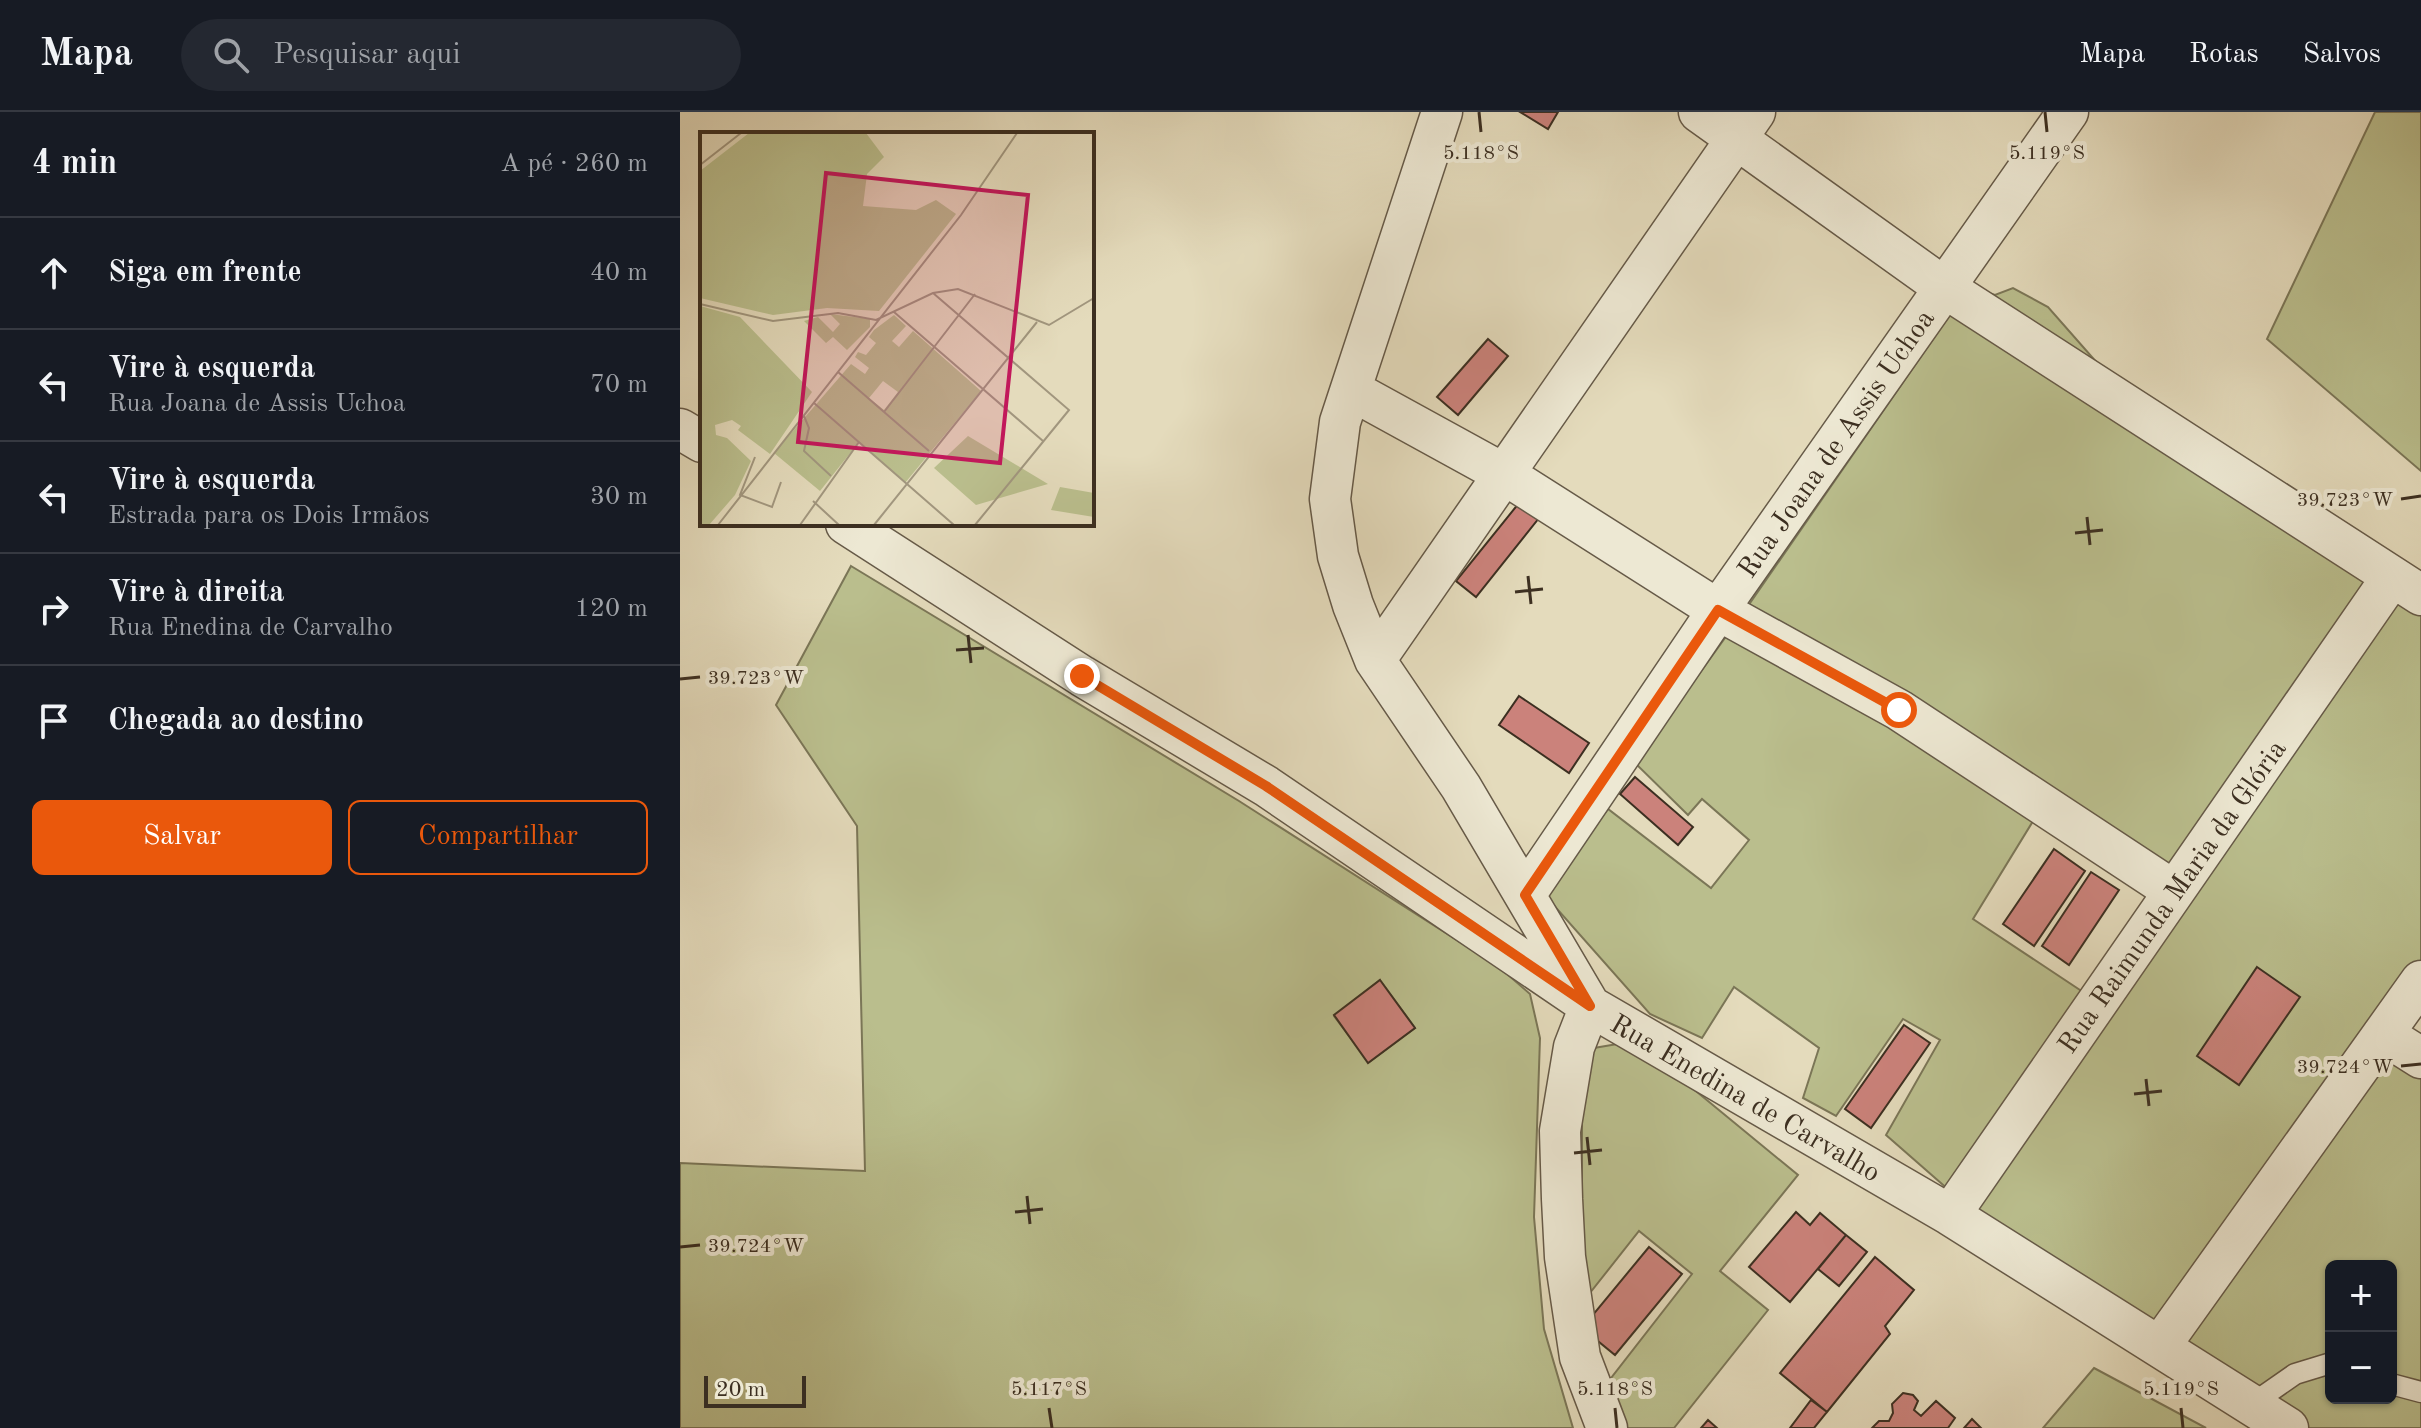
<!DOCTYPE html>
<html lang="pt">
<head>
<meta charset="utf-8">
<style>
	body { margin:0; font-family:"Old Standard TT",serif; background:#242831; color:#f1f3f6 }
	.controls { position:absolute; right:24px; bottom:24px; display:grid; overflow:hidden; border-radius:12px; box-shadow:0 2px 6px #0004 }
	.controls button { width:72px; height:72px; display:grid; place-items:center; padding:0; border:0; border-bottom:2px solid #363941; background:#171b24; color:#f1f3f6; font:40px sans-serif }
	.scale { position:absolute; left:24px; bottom:20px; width:102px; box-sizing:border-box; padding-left:8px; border:4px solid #3c2f21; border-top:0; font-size:22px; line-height:28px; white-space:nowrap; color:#3c2f21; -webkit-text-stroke:6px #ede8d3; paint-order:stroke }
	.stop { position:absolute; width:24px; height:24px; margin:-18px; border:6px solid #ea580c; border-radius:50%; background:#fff }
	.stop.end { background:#ea580c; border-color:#fff; box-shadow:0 2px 8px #0008 }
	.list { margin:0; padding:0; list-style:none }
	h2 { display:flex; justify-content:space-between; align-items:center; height:104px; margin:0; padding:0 32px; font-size:34px }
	h2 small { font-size:26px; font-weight:400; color:#9ea1a6 }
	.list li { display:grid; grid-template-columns:52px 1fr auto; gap:24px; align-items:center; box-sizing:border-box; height:112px; padding:0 32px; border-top:2px solid #363941 }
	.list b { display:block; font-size:30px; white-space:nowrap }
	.list p { margin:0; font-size:26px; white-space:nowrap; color:#9ea1a6 }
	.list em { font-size:26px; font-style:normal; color:#9ea1a6 }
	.actions { display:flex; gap:16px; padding:24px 32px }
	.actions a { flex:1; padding:18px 0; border:2px solid #ea580c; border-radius:12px; text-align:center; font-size:28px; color:#ea580c }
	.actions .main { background:#ea580c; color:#fff }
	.icon { flex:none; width:44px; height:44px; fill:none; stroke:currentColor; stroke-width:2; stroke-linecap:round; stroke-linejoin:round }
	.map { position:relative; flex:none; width:1741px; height:1316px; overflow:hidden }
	header { display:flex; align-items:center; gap:48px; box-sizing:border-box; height:112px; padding:0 40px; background:#171b24; border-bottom:2px solid #363941 }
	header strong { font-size:38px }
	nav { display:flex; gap:44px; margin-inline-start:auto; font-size:28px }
	.search { width:560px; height:72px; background:#242831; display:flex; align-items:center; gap:20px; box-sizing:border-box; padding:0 28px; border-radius:44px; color:#9ea1a6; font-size:30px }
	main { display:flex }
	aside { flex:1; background:#171b24 }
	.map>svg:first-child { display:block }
</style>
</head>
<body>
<header>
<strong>Mapa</strong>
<div class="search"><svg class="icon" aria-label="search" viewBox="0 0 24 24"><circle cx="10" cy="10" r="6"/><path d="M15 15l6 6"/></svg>Pesquisar aqui</div>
<nav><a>Mapa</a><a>Rotas</a><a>Salvos</a></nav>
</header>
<main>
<aside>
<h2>4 min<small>A pé · 260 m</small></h2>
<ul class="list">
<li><svg class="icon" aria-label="ahead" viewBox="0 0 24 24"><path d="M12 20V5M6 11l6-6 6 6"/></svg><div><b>Siga em frente</b></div><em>40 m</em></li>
<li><svg class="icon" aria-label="left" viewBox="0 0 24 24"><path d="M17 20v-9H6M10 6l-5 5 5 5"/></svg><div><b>Vire à esquerda</b><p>Rua Joana de Assis Uchoa</p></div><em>70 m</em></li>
<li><svg class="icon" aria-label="left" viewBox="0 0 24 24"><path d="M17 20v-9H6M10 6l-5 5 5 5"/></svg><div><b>Vire à esquerda</b><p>Estrada para os Dois Irmãos</p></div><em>30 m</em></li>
<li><svg class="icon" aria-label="right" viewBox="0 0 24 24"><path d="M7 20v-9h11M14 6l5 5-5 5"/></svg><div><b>Vire à direita</b><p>Rua Enedina de Carvalho</p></div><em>120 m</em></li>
<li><svg class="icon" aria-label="arrive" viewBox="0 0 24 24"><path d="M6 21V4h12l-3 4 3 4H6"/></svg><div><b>Chegada ao destino</b></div></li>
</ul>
<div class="actions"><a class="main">Salvar</a><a>Compartilhar</a></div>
</aside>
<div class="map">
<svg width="1741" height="1316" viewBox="0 0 1741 1316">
	<rect width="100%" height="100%" fill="#e4dbbc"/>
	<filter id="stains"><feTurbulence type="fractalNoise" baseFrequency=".0025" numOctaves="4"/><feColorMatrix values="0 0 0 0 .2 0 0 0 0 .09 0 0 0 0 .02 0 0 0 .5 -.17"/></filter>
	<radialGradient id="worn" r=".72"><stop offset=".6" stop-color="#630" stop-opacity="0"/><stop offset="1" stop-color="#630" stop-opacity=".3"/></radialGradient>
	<path fill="#babe8d" stroke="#7b7657" stroke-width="2" fill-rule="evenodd" d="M 1695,0 L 1741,0 L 1741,359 L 1587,227 Z
		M 1289,175 L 1315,183 L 1333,176 L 1368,195 L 1433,269 L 1516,337 L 1547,360 L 1590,387 L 1618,401 L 1710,468 L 1712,465 L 1741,483 L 1741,869 L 1703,921 L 1741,946 L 1741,1316 L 1608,1316 L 1270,1103 L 1591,652 L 1702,479 L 1479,782 L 1358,701 L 1293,807 L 1415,888 L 1278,1086 L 1206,1023 L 1260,928 L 1223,907 L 1156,1004 L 1123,986 L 1139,936 L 1054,875 L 1022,926 L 970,902 L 862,780 L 928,697 L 1031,776 L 1069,728 L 1022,687 L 1008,703 L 955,651 L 1068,494 ZM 1651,1154 L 1711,1154 L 1711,1286 L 1651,1286 Z
		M 171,454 L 559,689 L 819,855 L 850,882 L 860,926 L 854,1105 L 864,1217 L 893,1316 L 0,1316 L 0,1051 L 185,1059 L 177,714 L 96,593 ZM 700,868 L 735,916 L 689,950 L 654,904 Z
		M 955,929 L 1118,1063 L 1040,1159 L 1088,1198 L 994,1316 L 945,1316 L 928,1270 L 1012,1162 L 959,1119 L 902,1191 L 902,941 L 908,937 Z
		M 1414,1256 L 1526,1316 L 1363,1316 Z"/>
	<path fill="#cb827b" stroke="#3c2f21" stroke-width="2" d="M 840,0 L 878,0 L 868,17 Z
		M 808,227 L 828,244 L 778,303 L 757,285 Z
		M 839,391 L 859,406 L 796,485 L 776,469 Z
		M 839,584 L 909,631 L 889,661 L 819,613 Z
		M 955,665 L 1013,715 L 998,733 L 940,682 Z
		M 1374,737 L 1405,759 L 1354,834 L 1323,812 Z
		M 1411,760 L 1439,778 L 1389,853 L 1362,834 Z
		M 1577,855 L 1620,885 L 1559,973 L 1517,944 Z
		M 700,868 L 735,916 L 688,951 L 654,903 Z
		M 1224,913 L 1250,931 L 1191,1016 L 1165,997 Z
		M 1116,1100 L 1130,1113 L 1140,1101 L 1166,1123 L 1110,1190 L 1069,1155 Z
		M 1166,1123 L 1187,1140 L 1159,1174 L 1138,1157 Z
		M 969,1135 L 1002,1162 L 935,1243 L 902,1216 Z
		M 1195,1145 L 1234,1178 L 1205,1214 L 1210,1222 L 1147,1300 L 1100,1261 Z
		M 1223,1281 L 1233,1283 L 1238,1289 L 1234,1298 L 1241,1304 L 1256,1289 L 1275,1306 L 1268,1316 L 1192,1316 L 1199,1309 L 1209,1309 L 1213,1301 L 1212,1292 Z
		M 1131,1288 L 1147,1300 L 1134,1316 L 1110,1316 Z
		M 1292,1307 L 1301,1316 L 1284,1316 Z
		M 1028,1308 L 1037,1316 L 1021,1316 Z"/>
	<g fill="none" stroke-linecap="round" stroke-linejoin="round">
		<defs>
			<path id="service" d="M 1711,1272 L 1741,1280
				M 1572,1292 L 1615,1262 L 1651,1251"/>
			<path id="minor" d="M 762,0 L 660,310 L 650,387 L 658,444 L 673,493 L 695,548 L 781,675 L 910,894 L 894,935 L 880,1019 L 882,1087 L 885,1145 L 900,1245 L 927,1316
				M 1019,0 L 1265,176 L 1741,483
				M 671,278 L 824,362 L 1038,498 L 1219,598 L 1494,779
				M 0,317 L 22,330
				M 166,412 L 402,564 L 586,674 L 910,894 L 1270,1103 L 1608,1316
				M 695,548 L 1075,0
				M 845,783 L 1038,498 L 1388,0
				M 1703,922 L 1741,946
				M 1270,1103 L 1712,465
				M 1480,1234 L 1741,869"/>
		</defs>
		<use href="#service" stroke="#665a48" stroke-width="23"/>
		<use href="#minor" stroke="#665a48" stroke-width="43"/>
		<use href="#service" stroke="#ede8d3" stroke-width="20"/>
		<use href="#minor" stroke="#ede8d3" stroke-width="40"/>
	</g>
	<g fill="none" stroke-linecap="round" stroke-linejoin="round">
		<path stroke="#ea580c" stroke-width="10" d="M 402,564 L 586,674 L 910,894 L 845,783 L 1038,498 L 1219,598"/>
	</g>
	<path fill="none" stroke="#3c2f21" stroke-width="3" d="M 799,0 L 801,20M 1365,0 L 1367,20M 1721,387 L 1741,384M 1407,405 L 1410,433M 1395,421 L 1423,418M 848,464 L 851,492M 835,480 L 863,477M 288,523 L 291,551M 276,538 L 304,536M 0,567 L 20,565M 1721,954 L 1741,952M 1466,967 L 1469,994M 1454,982 L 1482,979M 907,1025 L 910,1053M 894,1041 L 922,1038M 347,1084 L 350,1112M 335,1100 L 363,1097M 0,1135 L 20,1133M 369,1296 L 372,1316M 935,1296 L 937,1316M 1501,1296 L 1503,1316"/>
	<g text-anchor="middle" stroke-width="8" stroke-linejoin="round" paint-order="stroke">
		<g font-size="28" fill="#3c2f21" stroke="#ede8d3">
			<text transform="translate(1155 331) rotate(-55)" y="10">Rua Joana de Assis Uchoa</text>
			<text transform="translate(1491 784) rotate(-55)" y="10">Rua Raimunda Maria da Glória</text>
			<text transform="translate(1066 985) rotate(30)" y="10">Rua Enedina de Carvalho</text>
		</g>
	</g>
	<g transform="translate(20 20)">
		<rect width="394" height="394" fill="#e4dbbc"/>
		<path d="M 49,1 L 166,1 L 184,25 L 167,42 L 163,74 L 216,78 L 236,68 L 256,82 L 179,179 L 127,176 L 73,183 L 0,166 L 0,39 ZM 0,174 L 40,185 L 112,260 L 70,322 L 38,298 L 41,294 L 32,288 L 15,293 L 16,303 L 27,306 L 51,329 L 35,363 L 9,393 L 0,393 ZM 130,182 L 170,187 L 170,195 L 147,218 L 133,205 L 126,211 L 104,189 L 118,185 L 133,200 L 140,192 ZM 194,183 L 206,194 L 192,209 L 199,215 L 213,199 L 281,259 L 205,351 L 159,310 L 120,359 L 74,321 L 151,232 L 165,242 L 169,236 L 155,225 L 158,220 L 166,223 L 176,211 L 169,205 L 174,198 ZM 183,249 L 198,260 L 184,278 L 169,266 ZM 268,304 L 348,352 L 276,373 L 234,336 ZM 360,355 L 394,361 L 394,385 L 351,378 Z" fill="#babe8d" fill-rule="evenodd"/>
		<path fill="none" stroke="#a1967e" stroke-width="2" d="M 0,33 L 41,1M 233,161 L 369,278 L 275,393M 0,172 L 73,189 L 138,181 L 176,188 L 233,161 L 258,157 L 349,193 L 394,166M 194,180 L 343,309M 138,240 L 229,319M 114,271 L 254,393M 184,280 L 275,162M 104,284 L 109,296 L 104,319 L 131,344M 55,325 L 40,363 L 72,375 L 81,350M 113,369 L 139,393M 18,393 L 261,83 L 317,1M 100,393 L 159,310M 174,393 L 337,190"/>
		<path fill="#c2185b" fill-opacity="0.15" stroke="#c2185b" stroke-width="4" d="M 126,41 L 328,63 L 300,331 L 98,310 Z"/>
		<rect width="394" height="394" fill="none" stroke="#3c2f21" stroke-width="4"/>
	</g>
	<g font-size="20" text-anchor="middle" fill="#3c2f21" stroke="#ede8d3" stroke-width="8" stroke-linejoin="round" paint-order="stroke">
		<text x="801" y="47">5.118°S</text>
		<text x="1367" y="47">5.119°S</text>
		<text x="1665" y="394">39.723°W</text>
		<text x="76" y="572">39.723°W</text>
		<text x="1665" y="961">39.724°W</text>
		<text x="76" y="1140">39.724°W</text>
		<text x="369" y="1283">5.117°S</text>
		<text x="935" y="1283">5.118°S</text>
		<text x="1501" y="1283">5.119°S</text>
	</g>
	<rect width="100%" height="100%" filter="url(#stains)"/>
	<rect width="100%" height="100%" fill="url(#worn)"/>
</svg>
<div class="controls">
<button>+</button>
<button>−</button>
</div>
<div class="scale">20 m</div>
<div class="stop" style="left:1219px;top:598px"></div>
<div class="stop end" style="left:402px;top:564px"></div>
</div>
</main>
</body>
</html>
